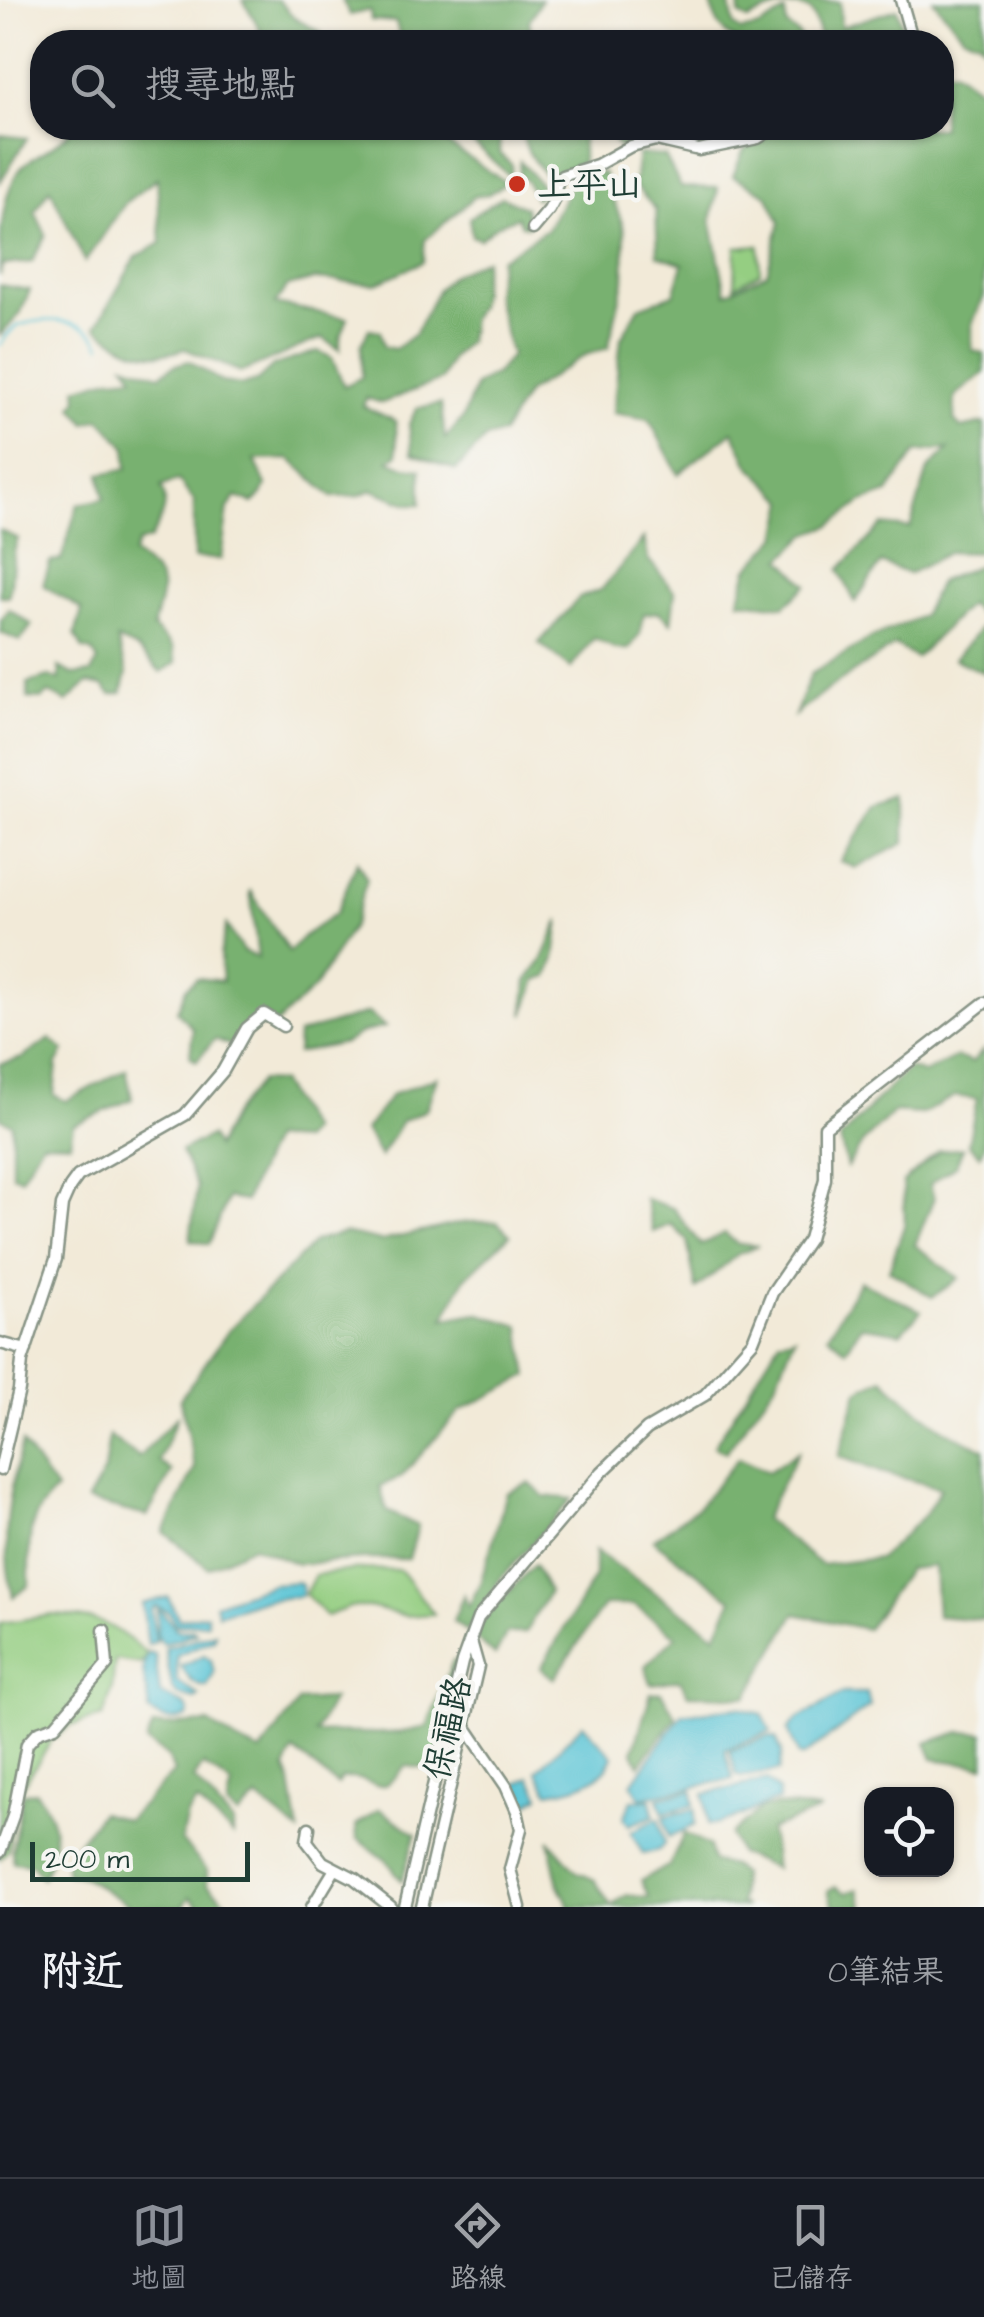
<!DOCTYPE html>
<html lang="zh-TW">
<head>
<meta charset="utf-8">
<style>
	body { margin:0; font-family:"Architects Daughter","LXGW WenKai TC",sans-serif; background:#242831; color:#f1f3f6 }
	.controls { position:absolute; right:30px; bottom:30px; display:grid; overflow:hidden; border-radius:20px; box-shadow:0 2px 8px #0004 }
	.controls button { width:90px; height:90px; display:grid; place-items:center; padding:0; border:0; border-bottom:2px solid #363941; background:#171b24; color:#f1f3f6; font:50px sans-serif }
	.scale { position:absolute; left:30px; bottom:25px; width:220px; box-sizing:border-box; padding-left:10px; border:5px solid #1f3d34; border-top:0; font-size:28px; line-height:35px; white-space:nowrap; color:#1f3d34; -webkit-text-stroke:8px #f6f6f2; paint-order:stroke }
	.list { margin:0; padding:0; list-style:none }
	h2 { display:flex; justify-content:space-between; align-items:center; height:130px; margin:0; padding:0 40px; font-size:42px }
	h2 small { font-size:32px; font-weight:400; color:#9ea1a6 }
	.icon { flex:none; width:55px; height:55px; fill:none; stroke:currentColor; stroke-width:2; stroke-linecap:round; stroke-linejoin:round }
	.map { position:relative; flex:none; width:984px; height:1907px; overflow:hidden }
	.search { position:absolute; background:#171b24; box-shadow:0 2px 8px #0004; left:30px; right:30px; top:30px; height:110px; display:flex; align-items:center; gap:25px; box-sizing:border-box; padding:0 35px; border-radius:40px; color:#9ea1a6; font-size:38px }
	.sheet { height:270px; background:#171b24 }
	nav { display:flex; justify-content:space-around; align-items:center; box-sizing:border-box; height:140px; border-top:2px solid #363941; background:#171b24; font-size:28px; color:#9ea1a6 }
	nav a { display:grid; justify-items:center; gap:5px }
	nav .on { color:#8c9099 }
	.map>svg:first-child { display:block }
</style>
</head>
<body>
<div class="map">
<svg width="984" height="1907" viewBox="0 0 984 1907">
	<rect width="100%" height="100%" fill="#f6f6f2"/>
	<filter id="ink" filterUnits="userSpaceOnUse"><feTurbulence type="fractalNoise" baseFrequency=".01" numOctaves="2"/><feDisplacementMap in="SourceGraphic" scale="20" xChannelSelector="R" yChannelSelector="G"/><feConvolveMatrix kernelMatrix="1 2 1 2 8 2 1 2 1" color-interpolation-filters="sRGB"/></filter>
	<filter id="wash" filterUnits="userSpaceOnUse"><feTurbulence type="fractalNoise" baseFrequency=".0048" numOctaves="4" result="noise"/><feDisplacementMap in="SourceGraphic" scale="40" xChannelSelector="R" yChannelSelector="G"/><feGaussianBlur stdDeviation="2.25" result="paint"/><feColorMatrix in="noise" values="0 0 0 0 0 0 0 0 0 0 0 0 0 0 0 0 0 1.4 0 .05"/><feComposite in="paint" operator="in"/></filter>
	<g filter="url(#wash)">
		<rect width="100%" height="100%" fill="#f2ead8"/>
		<path fill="#95ce82" stroke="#5a865b" stroke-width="2.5" d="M 759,245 L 760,272 L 735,286 L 736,247 Z
			M 359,1569 L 400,1570 L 434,1614 L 406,1616 L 369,1607 L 350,1607 L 326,1616 L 305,1594 L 315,1575 Z
			M 53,1615 C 99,1617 112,1623 147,1654 L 141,1664 L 115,1660 L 112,1690 L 103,1717 L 70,1726 L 52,1740 L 15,1798 L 8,1850 L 0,1859 L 0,1623 Z"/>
		<path fill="#78b170" stroke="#4c7752" stroke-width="2.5" d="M 243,0 L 278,0 L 296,19 L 320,32 L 326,42 L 258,42 L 260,29 Z
			M 342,0 L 541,0 L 529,21 L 532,34 L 539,42 L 401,42 L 396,22 L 371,20 L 370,10 L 350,15 Z
			M 707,0 L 729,0 L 734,26 L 741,31 L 760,27 L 785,12 L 787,26 L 798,34 L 803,42 C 761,43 721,56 711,3 Z
			M 740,0 L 840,2 L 841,27 L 897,9 L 907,42 L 821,42 C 818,33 817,18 810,11 C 794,0 764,11 748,20 L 739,15 Z
			M 933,0 L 984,0 L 984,46 L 978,40 L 964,36 Z
			M 942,68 L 955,71 L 984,92 L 984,296 L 972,324 L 972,351 L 984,353 L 984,373 L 955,396 L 954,420 L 961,428 L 984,423 L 984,553 L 949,552 L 909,574 L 881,563 L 855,602 L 839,570 L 882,525 L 910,528 L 928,470 L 949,449 L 916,452 L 888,493 L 862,502 L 830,526 L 807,534 L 782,559 L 807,585 L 784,606 L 739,601 L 748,569 L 778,537 L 786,501 L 749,465 L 733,431 L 678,474 L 649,419 L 613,413 L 621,338 L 639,307 L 674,294 L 683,264 L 658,255 L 656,210 L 634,185 L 638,154 L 665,156 L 681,187 L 718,188 L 711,220 L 726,293 L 767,273 L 780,222 L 767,195 L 733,176 L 743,151 L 779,128 L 942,128 Z
			M 72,128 L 407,128 L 437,137 L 507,183 L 488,194 L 474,197 L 425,240 L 423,262 L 375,284 L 315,279 L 288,286 L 275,304 L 348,318 L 340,339 L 340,350 L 323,338 C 295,347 269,362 241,372 L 185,349 C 147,362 125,350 96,327 L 136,257 L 161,243 L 157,178 L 126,202 L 85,262 L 50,188 L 35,212 L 46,235 L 32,262 L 2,265 L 0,276 C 0,242 0,191 23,166 C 39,152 60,145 72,128 Z
			M 475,128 L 499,128 L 500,154 L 512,165 L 511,177 L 473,143 Z
			M 522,128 L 608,128 L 608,132 L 582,134 L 582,163 L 563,170 L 551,181 C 536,165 523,150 522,128 Z
			M 616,128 L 761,128 L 735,138 L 648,136 L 619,148 L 615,142 Z
			M 0,135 L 27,138 L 0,182 Z
			M 520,161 L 543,187 L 553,187 L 535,199 L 527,182 L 519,175 Z
			M 603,172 L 625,231 L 624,281 L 608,348 L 585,355 L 527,393 L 502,434 L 486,438 L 456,470 L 412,453 L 409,424 L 417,408 L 441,404 L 445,439 L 463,418 L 476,385 L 496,374 L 511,356 L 495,294 L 500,259 L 547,229 L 573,181 Z
			M 502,197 L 525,207 L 528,226 L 521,225 L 517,217 L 497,225 L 480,239 L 472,236 L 469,218 Z
			M 485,259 L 479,304 L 471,319 L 468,341 L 452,357 L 441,380 L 382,403 L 366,398 L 363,406 L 396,421 L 397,455 L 389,460 L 405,467 L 421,469 L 421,504 L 409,504 L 372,490 L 358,496 L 332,497 L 290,459 L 255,460 L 266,485 L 262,495 L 253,503 L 236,497 L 228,508 L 221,559 L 194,558 L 194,501 L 178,480 L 161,487 C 171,506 160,522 150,539 L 138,543 L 133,554 C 171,581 163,587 153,628 L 172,647 L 176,663 L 161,672 L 137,649 L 117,640 L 127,673 L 122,693 L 111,695 L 103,686 L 88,683 L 67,702 L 49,693 L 42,699 L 28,698 L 28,683 L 49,677 L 60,680 L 59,667 L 74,675 L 91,673 L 98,661 L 92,651 L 83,649 L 75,635 L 82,610 L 43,585 L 50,562 L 61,560 L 78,504 L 104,499 L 100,474 L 127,469 L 126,447 L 100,419 L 86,423 L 73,407 L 78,399 L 77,388 L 110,378 L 134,376 L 125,364 L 160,375 L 173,366 L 189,361 L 222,382 L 243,385 L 257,381 L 274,365 L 318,351 L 332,358 L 344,386 L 362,377 L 361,346 L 369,329 L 380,331 L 384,347 L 395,349 L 415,334 L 438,289 L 451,276 Z
			M 0,285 L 30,290 L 20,314 L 0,335 Z
			M 0,530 L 18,539 C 9,560 15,580 8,596 L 0,596 Z
			M 644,538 L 648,559 L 675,592 L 671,623 L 659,612 L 644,614 L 640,634 L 629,649 L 616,649 L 594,638 L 571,668 L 539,643 L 579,598 L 602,589 Z
			M 984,563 L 984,619 L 969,604 L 916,658 L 895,645 L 827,690 L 795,715 L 811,674 L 871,638 L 922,616 L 940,581 Z
			M 9,609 L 32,625 L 20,641 L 1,633 L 1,620 Z
			M 984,624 L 984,673 L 954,659 Z
			M 905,798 L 905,843 L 856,868 L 840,861 L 877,807 Z
			M 357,862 L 367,879 L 353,925 L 315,987 L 275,1025 L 264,1015 L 236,1048 L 215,1039 L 196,1061 L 190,1056 L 193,1029 L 177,1011 L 186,988 L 197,978 L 222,981 L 220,955 L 226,925 L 243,951 L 258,958 L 250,890 L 289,952 L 304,936 L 336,913 Z
			M 560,919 L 555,958 L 548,977 L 537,980 L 524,1015 L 527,981 L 542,961 Z
			M 368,1013 L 385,1027 L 361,1033 L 345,1043 L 297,1053 L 298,1034 Z
			M 50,1039 L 64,1051 L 57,1064 L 54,1095 L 66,1101 L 126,1069 L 132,1099 L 73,1125 L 70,1143 L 42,1142 L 21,1178 L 12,1174 L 12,1124 L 0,1118 L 0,1064 L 22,1058 Z
			M 984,1050 L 984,1145 L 980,1155 L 968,1144 L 977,1099 L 955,1096 L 922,1114 L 894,1112 L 863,1142 L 847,1167 L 840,1139 L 908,1068 L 924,1073 L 957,1057 L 972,1062 Z
			M 437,1077 L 426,1110 L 402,1121 L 380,1157 L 365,1130 L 391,1095 Z
			M 260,1081 L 280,1082 L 310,1131 L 302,1141 L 272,1139 L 245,1201 L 228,1198 L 209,1244 L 190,1240 L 197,1187 L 181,1151 L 210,1136 L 216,1147 L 233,1114 Z
			M 963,1148 L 956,1165 L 930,1184 L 934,1198 L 915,1245 L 959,1279 L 932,1297 L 889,1270 L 905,1223 L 903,1182 L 939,1151 Z
			M 645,1199 L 673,1208 L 701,1245 L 725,1233 L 737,1244 L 758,1246 L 738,1254 L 696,1289 L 687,1240 L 671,1224 L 653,1232 Z
			M 465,1222 L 497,1222 L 510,1235 L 465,1278 L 444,1319 L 477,1313 L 520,1326 L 528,1376 L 460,1411 L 401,1477 L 380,1486 L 387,1511 L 418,1526 L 409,1559 L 362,1559 L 297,1564 L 253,1546 L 208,1568 L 164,1532 L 195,1468 L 180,1399 L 229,1330 L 315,1241 L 344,1233 L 381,1241 Z
			M 860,1281 L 921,1311 L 901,1333 L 861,1326 L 846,1350 L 828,1335 Z
			M 795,1336 L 776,1383 L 726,1452 L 714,1446 L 780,1340 Z
			M 883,1378 C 916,1409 941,1433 984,1449 L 984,1620 L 937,1616 L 934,1566 L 908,1569 L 867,1629 L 795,1614 L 747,1697 L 688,1694 L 680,1680 L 651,1684 L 645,1666 L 676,1636 L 634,1605 L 604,1605 L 554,1679 L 541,1668 L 595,1576 L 595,1551 L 716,1635 L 732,1599 L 653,1540 L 699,1506 L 738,1458 L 768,1472 L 798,1452 L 764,1519 L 821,1565 L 880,1558 L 925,1515 L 941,1488 L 880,1472 L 839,1456 L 858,1391 Z
			M 178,1415 L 159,1461 L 172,1472 L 147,1516 L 87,1501 L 104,1471 L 109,1436 L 139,1457 Z
			M 22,1443 L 56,1490 C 23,1521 30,1545 29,1586 L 13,1597 C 0,1544 8,1497 22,1443 Z
			M 529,1483 L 544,1496 L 572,1499 L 500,1579 L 467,1632 L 453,1621 L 464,1594 L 468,1607 L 480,1584 L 507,1493 Z
			M 534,1565 L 549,1592 L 525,1633 L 507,1633 L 495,1655 L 476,1639 L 480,1622 Z
			M 453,1661 L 460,1661 L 460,1668 L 432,1769 L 405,1766 C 373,1806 377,1772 341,1779 L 337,1785 L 294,1751 L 285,1768 L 291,1783 L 299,1832 L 257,1798 L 238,1816 L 227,1806 L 232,1785 L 203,1765 L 194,1779 L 233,1823 L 233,1835 L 196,1802 L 187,1815 L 181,1841 L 207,1870 L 207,1884 L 232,1907 L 201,1907 L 190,1897 L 183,1907 L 132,1907 L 85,1878 L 66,1873 L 66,1859 L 101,1812 L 127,1820 L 174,1772 L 167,1756 L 146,1742 L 153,1726 L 209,1723 L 238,1742 L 261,1752 L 299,1701 L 333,1699 L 315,1733 C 351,1730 393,1739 427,1726 Z
			M 661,1692 L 676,1717 L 639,1765 L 633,1752 L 651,1693 Z
			M 960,1732 L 984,1733 L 984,1766 L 933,1759 L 926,1743 Z
			M 36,1792 C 58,1819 60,1849 42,1878 L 33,1865 L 14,1862 L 12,1852 L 23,1793 Z
			M 778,1805 L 820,1810 L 770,1830 L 775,1868 L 739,1854 L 730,1835 L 760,1809 Z
			M 379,1809 L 416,1834 L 402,1881 L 387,1861 L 357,1838 L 356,1826 Z
			M 684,1833 L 709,1846 L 713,1862 L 732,1866 L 741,1874 L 740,1904 L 746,1907 L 570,1907 L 559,1885 L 549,1840 L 577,1872 L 595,1880 L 611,1906 L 627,1895 L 649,1898 L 641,1880 L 670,1865 Z
			M 836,1887 L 846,1893 L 858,1889 L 864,1907 L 833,1907 L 828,1891 Z"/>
		<path fill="#5bc5d6" stroke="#3d8185" stroke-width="2.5" d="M 298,1582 L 302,1587 L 301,1596 L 259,1601 L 218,1614 L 215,1604 L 272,1584 Z
			M 168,1597 L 179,1619 L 207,1614 L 207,1623 L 176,1625 L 169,1612 L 156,1606 L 151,1610 L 156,1641 L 148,1645 L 142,1604 Z
			M 157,1610 L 162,1612 L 177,1630 L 193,1630 L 196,1633 L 163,1644 L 157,1637 Z
			M 215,1633 L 214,1639 L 177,1655 L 177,1681 L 199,1696 L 195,1699 L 177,1695 L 172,1688 L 165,1648 Z
			M 149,1653 L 155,1655 L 160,1694 L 185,1705 L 189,1711 L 187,1717 C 173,1723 161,1720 149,1711 C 152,1691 135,1673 149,1653 Z
			M 204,1655 L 211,1660 L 214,1673 L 207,1687 C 193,1686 187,1677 181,1666 Z
			M 843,1693 L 867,1693 L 870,1706 L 804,1756 L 799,1756 L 788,1730 L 796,1720 Z
			M 739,1707 L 762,1714 L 771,1731 L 725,1750 L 733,1779 L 640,1798 L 632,1783 L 682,1714 Z
			M 583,1724 L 613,1756 C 605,1781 573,1789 549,1792 L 537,1771 Z
			M 769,1736 L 776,1738 L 782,1752 L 779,1771 L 741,1777 L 736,1774 L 730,1751 Z
			M 530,1777 L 540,1796 L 524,1807 L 515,1785 Z
			M 767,1780 L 778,1790 L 779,1800 C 758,1806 726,1826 708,1824 L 704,1794 Z
			M 693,1790 L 694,1805 L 663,1813 L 658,1798 Z
			M 651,1799 L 654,1816 L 629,1825 L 624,1818 L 632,1800 Z
			M 695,1809 L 695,1825 L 669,1837 L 663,1817 Z
			M 658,1818 L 665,1843 L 659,1850 L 643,1854 L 631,1832 Z"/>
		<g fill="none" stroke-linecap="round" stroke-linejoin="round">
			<path stroke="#5bc5d6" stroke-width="2.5" d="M 0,345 C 5,338 10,329 18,326 C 43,316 90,318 101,346"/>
		</g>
	</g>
	<g filter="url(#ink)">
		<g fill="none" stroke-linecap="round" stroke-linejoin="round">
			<defs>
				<path id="minor" d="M 901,0 L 913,42
					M 533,229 L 549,210 L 555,199 L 556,185 L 562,176 L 597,165 L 631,146 L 656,140 L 699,150 L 758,138 L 774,128
					M 0,1343 L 26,1350
					M 0,1470 L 19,1390 L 22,1361 L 56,1259 L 62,1205 L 70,1187 L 78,1176 L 185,1115 L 223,1071 L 247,1028 L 264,1014 L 283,1026
					M 465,1726 L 506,1786 L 517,1811 L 521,1829 L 510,1869 L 520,1907
					M 309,1828 L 307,1841 L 323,1862 L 354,1878 L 391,1907
					M 0,1852 L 13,1816 L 27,1744 L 38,1732 L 55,1726 L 107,1665 L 104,1630
					M 312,1907 L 335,1869
					M 405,1907 L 462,1662 L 478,1618 L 602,1472 L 647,1429 L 705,1395 L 753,1341 L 772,1293 L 809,1239 L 825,1179 L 825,1127 L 984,1003
					M 422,1907 L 478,1666 L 471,1641"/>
			</defs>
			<use href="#minor" stroke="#889486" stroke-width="15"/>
			<use href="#minor" stroke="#fff" stroke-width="10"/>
		</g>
	</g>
	<circle fill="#c8321e" stroke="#f6f6f2" stroke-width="4" cx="517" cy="184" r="10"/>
	<g text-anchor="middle" stroke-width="9" stroke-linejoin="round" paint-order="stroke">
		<g font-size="35" fill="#1f3d34" stroke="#f6f6f2" text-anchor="start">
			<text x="537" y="196">上平山</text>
		</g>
		<g font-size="35" fill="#1f3d34" stroke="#f6f6f2">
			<text transform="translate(447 1728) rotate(-77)" y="12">保福路</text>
		</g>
	</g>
</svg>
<div class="controls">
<button><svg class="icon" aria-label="locate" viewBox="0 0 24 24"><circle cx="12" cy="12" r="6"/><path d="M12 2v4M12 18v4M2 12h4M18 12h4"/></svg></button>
</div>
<div class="scale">200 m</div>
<div class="search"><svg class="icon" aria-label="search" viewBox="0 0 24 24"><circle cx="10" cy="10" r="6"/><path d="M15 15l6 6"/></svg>搜尋地點</div>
</div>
<section class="sheet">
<h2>附近<small>0筆結果</small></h2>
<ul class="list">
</ul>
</section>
<nav>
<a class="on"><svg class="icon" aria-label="map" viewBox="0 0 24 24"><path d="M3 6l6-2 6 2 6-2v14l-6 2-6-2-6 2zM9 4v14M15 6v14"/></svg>地圖</a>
<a><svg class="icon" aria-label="directions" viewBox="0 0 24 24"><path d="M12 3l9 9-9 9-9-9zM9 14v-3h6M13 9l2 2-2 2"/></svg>路線</a>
<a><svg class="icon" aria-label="saved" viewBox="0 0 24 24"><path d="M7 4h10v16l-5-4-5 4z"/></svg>已儲存</a>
</nav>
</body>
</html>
